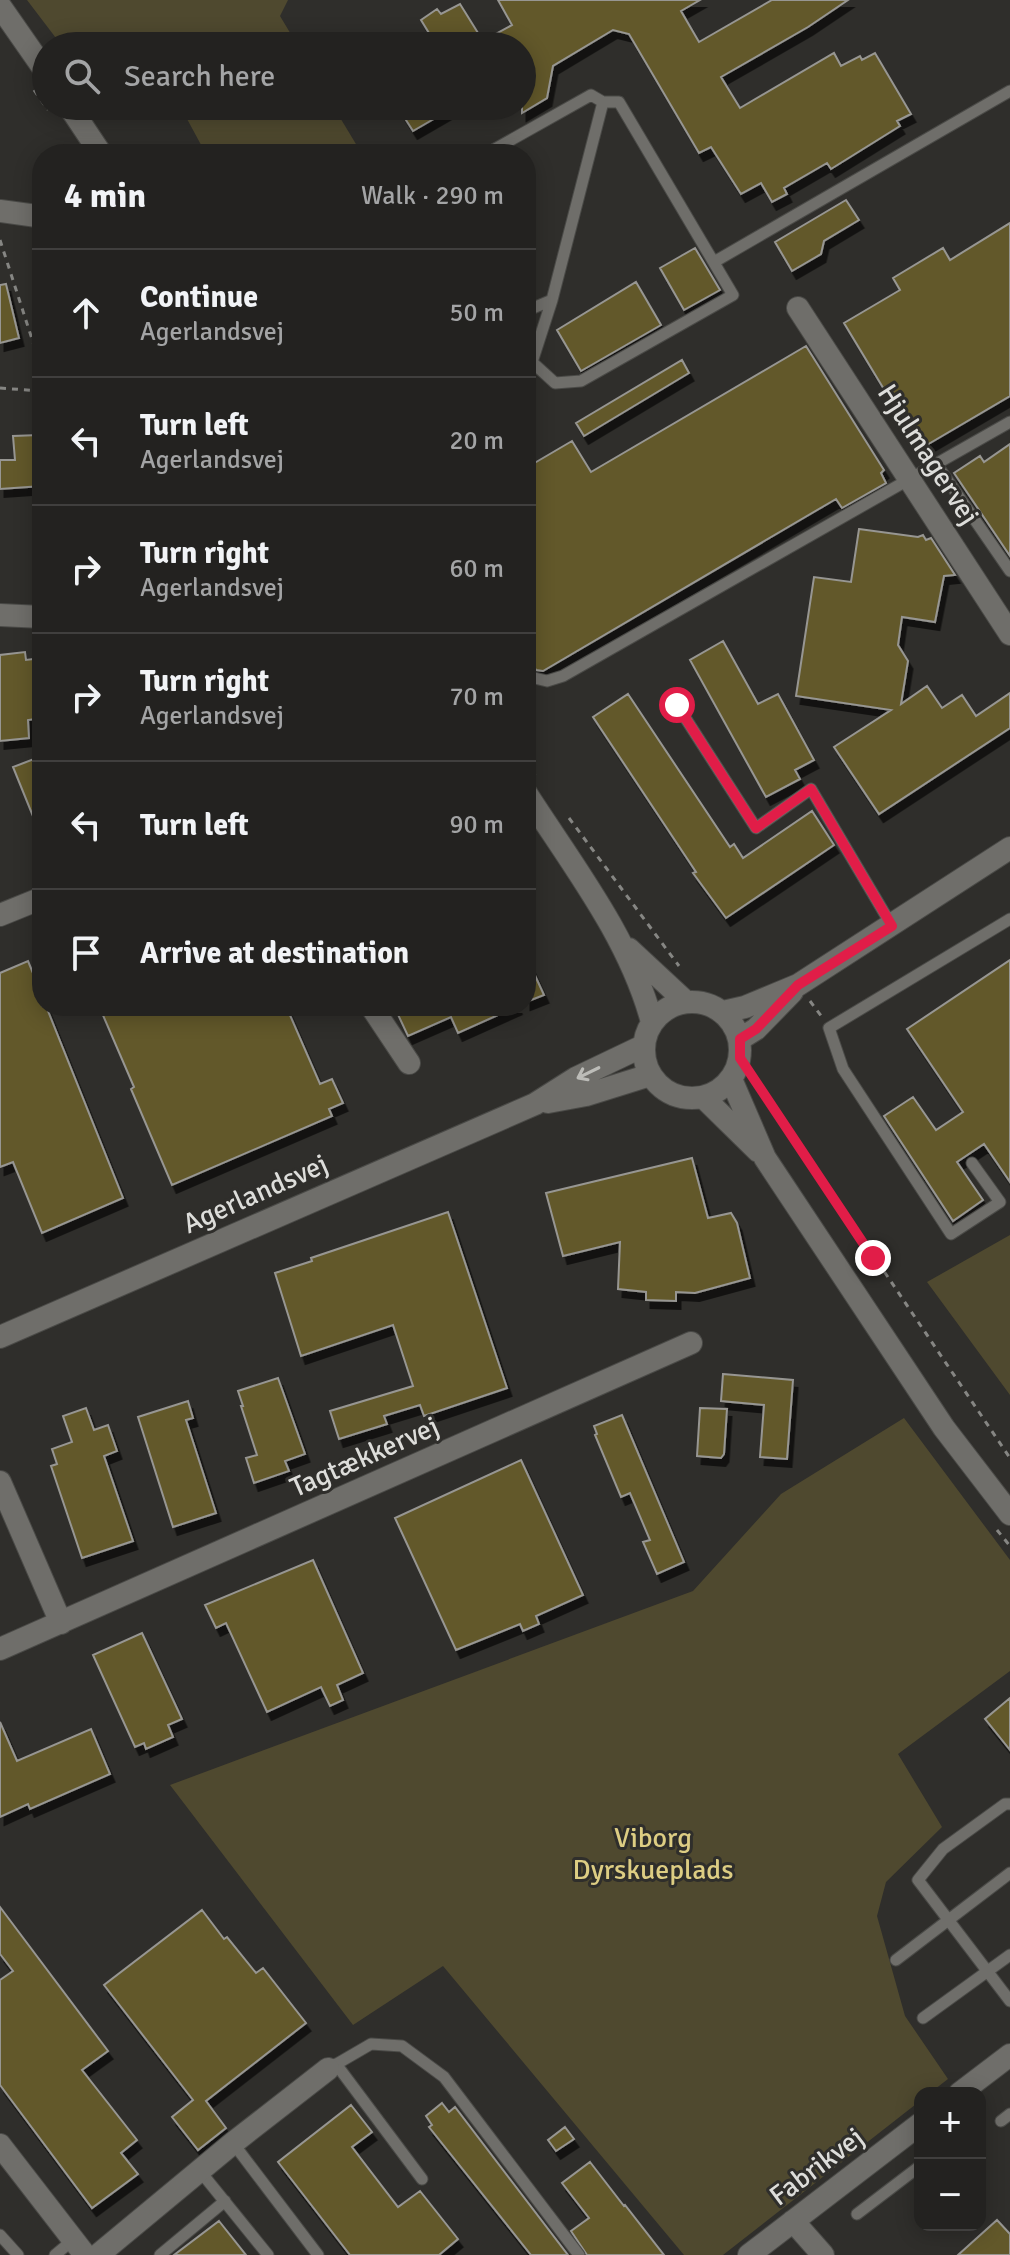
<!DOCTYPE html>
<html lang="en">
<head>
<meta charset="utf-8">
<style>
	body { margin:0; font-family:Signika,sans-serif; background:#2f2f2d; color:#f1f3f6 }
	.controls { position:absolute; right:24px; bottom:24px; display:grid; overflow:hidden; border-radius:16px; box-shadow:0 4px 20px #0003 }
	.controls button { width:72px; height:72px; display:grid; place-items:center; padding:0; border:0; border-bottom:2px solid #403f3e; background:#232220; color:#f1f3f6; font:40px sans-serif }
	.stop { position:absolute; width:24px; height:24px; margin:-18px; border:6px solid #e11d48; border-radius:50%; background:#fff }
	.stop.end { background:#e11d48; border-color:#fff; box-shadow:0 2px 8px #0008 }
	.list { margin:0; padding:0; list-style:none }
	h2 { display:flex; justify-content:space-between; align-items:center; height:104px; margin:0; padding:0 32px; font-size:34px }
	h2 small { font-size:26px; font-weight:400; color:#a3a4a5 }
	.list li { display:grid; grid-template-columns:52px 1fr auto; gap:24px; align-items:center; box-sizing:border-box; height:128px; padding:0 32px; border-top:2px solid #403f3e }
	.list b { display:block; font-size:30px; white-space:nowrap }
	.list p { margin:0; font-size:26px; white-space:nowrap; color:#a3a4a5 }
	.list em { font-size:26px; font-style:normal; color:#a3a4a5 }
	.icon { flex:none; width:44px; height:44px; fill:none; stroke:currentColor; stroke-width:2; stroke-linecap:round; stroke-linejoin:round }
	.map { position:relative; flex:none; width:1010px; height:2255px; overflow:hidden }
	.search { position:absolute; background:#232220; box-shadow:0 4px 20px #0003; left:32px; top:32px; width:504px; height:88px; display:flex; align-items:center; gap:20px; box-sizing:border-box; padding:0 28px; border-radius:44px; color:#a3a4a5; font-size:30px }
	.panel { position:absolute; background:#232220; box-shadow:0 4px 20px #0003; left:32px; top:144px; width:504px; height:872px; border-radius:32px }
	.map>svg:first-child { display:block }
</style>
</head>
<body>
<div class="map">
<svg width="1010" height="2255" viewBox="0 0 1010 2255">
	<defs>
		<filter id="shadow"><feDropShadow dx="4.5" dy="8" stdDeviation="0" flood-color="#0009"/></filter>
	</defs>
	<rect width="100%" height="100%" fill="#2f2e2b"/>
	<path fill="#4f492f" d="M 27,0 L 288,0 L 280,16 L 298,46 L 62,46 Z
		M 180,106 L 333,106 L 362,154 L 206,154 Z
		M 1010,1235 L 1010,1395 L 927,1282 Z
		M 904,1418 L 1010,1560 L 1010,1671 L 898,1754 L 942,1827 L 886,1882 L 877,1916 L 905,2016 L 948,2079 L 930,2093 L 920,2093 L 920,2101 L 723,2255 L 684,2255 L 443,1966 L 353,2025 L 170,1785 L 693,1591 L 781,1494 Z"/>
	<path fill="#62582b" stroke="#979692" stroke-width="2" filter="url(#shadow)" d="M 498,0 L 700,0 L 681,11 L 699,42 L 772,0 L 848,0 L 808,27 L 721,77 L 740,108 L 834,53 L 841,66 L 860,56 L 862,60 L 875,53 L 911,114 L 897,121 L 900,126 L 831,169 L 827,163 L 784,188 L 787,194 L 772,202 L 761,183 L 741,194 L 711,147 L 699,153 L 629,34 L 613,30 L 553,66 L 547,98 L 522,113 L 522,46 L 437,46 L 421,20 L 437,9 L 441,14 L 460,4 L 483,41 L 512,25 Z
		M 397,106 L 456,106 L 413,131 Z
		M 846,200 L 859,220 L 824,241 L 821,254 L 792,271 L 775,242 Z
		M 1010,223 L 1010,396 L 920,449 L 844,323 L 900,290 L 893,278 L 943,248 L 950,260 Z
		M 695,248 L 720,290 L 684,310 L 660,268 Z
		M 636,282 L 661,325 L 581,371 L 557,330 Z
		M 6,284 L 19,338 L 0,343 L 0,285 Z
		M 806,346 L 884,470 L 881,473 L 886,483 L 842,508 L 836,499 L 543,671 L 536,670 L 526,652 L 526,468 L 572,441 L 591,472 Z
		M 682,360 L 689,373 L 584,436 L 576,423 Z
		M 39,435 L 42,486 L 0,489 L 0,460 L 15,460 L 13,436 Z
		M 1010,444 L 1010,556 L 954,473 L 980,456 L 984,462 Z
		M 859,529 L 918,537 L 923,535 L 926,540 L 931,538 L 955,575 L 944,576 L 935,622 L 902,617 L 898,645 L 908,661 L 901,704 L 927,686 L 942,708 L 962,695 L 976,716 L 1010,693 L 1010,728 L 879,814 L 834,747 L 891,710 L 796,696 L 814,577 L 851,582 Z
		M 723,641 L 758,704 L 778,694 L 814,760 L 795,770 L 800,779 L 766,797 L 690,660 Z
		M 25,652 L 26,660 L 42,658 L 42,718 L 28,720 L 29,738 L 0,741 L 0,655 Z
		M 628,694 L 730,847 L 734,844 L 743,858 L 812,811 L 834,845 L 726,918 L 693,873 L 696,872 L 593,717 Z
		M 42,756 L 42,836 L 41,836 L 13,767 Z
		M 526,956 L 544,995 L 526,1002 Z
		M 1010,960 L 1010,1182 L 984,1144 L 957,1162 L 983,1200 L 953,1221 L 884,1116 L 913,1097 L 936,1130 L 963,1112 L 907,1029 Z
		M 28,961 L 42,995 L 42,1006 L 46,1006 L 123,1198 L 42,1233 L 13,1162 L 0,1167 L 0,973 Z
		M 99,1006 L 286,1006 L 320,1084 L 332,1079 L 343,1103 L 329,1109 L 332,1116 L 172,1185 L 131,1089 L 134,1087 Z
		M 394,1006 L 518,1006 L 458,1033 L 451,1017 L 408,1036 Z
		M 692,1158 L 708,1218 L 731,1213 L 737,1223 L 750,1278 L 695,1293 L 676,1292 L 676,1301 L 646,1300 L 646,1292 L 618,1289 L 620,1242 L 563,1256 L 546,1193 Z
		M 448,1212 L 507,1388 L 424,1416 L 420,1405 L 384,1416 L 387,1424 L 339,1439 L 330,1411 L 413,1386 L 393,1325 L 301,1356 L 275,1273 L 312,1261 L 311,1258 Z
		M 723,1374 L 793,1380 L 787,1459 L 760,1457 L 764,1405 L 721,1401 Z
		M 278,1378 L 305,1454 L 285,1461 L 289,1471 L 254,1483 L 246,1458 L 257,1455 L 241,1406 L 243,1406 L 238,1391 Z
		M 188,1401 L 193,1418 L 186,1420 L 216,1513 L 173,1527 L 138,1417 Z
		M 86,1408 L 94,1430 L 108,1425 L 117,1451 L 104,1456 L 133,1541 L 82,1558 L 51,1466 L 57,1464 L 52,1449 L 72,1442 L 63,1416 Z
		M 700,1408 L 727,1409 L 724,1454 L 721,1458 L 697,1456 Z
		M 622,1415 L 684,1562 L 657,1574 L 643,1542 L 650,1540 L 630,1493 L 621,1497 L 595,1435 L 597,1434 L 594,1426 Z
		M 521,1460 L 583,1595 L 536,1616 L 539,1624 L 523,1631 L 520,1624 L 456,1650 L 395,1518 Z
		M 313,1560 L 363,1673 L 337,1685 L 343,1700 L 330,1706 L 321,1687 L 267,1712 L 226,1623 L 216,1628 L 205,1605 Z
		M 142,1633 L 182,1719 L 168,1725 L 173,1737 L 146,1749 L 144,1743 L 135,1747 L 93,1655 Z
		M 1010,1698 L 1010,1750 L 985,1719 Z
		M 0,1722 L 17,1761 L 91,1729 L 110,1774 L 30,1809 L 28,1804 L 0,1817 Z
		M 0,1907 L 108,2051 L 82,2070 L 137,2140 L 121,2153 L 138,2174 L 92,2208 L 0,2085 L 0,1980 L 13,1971 L 0,1954 Z
		M 202,1910 L 224,1939 L 227,1937 L 256,1973 L 263,1968 L 306,2023 L 206,2101 L 226,2128 L 198,2150 L 172,2117 L 193,2100 L 104,1985 Z
		M 442,2103 L 449,2112 L 455,2107 L 568,2255 L 531,2255 L 429,2127 L 432,2125 L 426,2116 Z
		M 351,2105 L 372,2132 L 352,2147 L 398,2207 L 420,2191 L 458,2239 L 439,2255 L 350,2255 L 278,2162 Z
		M 565,2127 L 574,2139 L 556,2151 L 548,2140 Z
		M 590,2162 L 624,2206 L 625,2205 L 664,2255 L 587,2255 L 571,2231 L 589,2218 L 562,2183 Z
		M 997,2220 L 1010,2234 L 1010,2255 L 958,2255 Z
		M 219,2221 L 246,2255 L 174,2255 Z"/>
	<g fill="none" stroke-linecap="round" stroke-linejoin="round">
		<defs>
			<path id="service" d="M 486,154 L 591,95 L 603,102 L 619,102 L 733,295 L 581,381 L 555,383 L 532,362
				M 714,262 L 1010,91
				M 526,311 L 552,300
				M 528,365 L 532,362 L 552,300 L 603,102
				M 937,465 L 1010,571
				M 526,676 L 547,681 L 563,676 L 1010,422
				M 677,705 L 756,828 L 811,789 L 892,926
				M 972,1163 L 1000,1202 L 951,1234 L 843,1069 L 829,1028 L 1010,919
				M 1010,1804 L 1005,1804 L 943,1849 L 918,1880 L 1010,2001
				M 896,1960 L 1010,1873
				M 923,2018 L 1010,1955
				M 336,2064 L 422,2179
				M 328,2069 L 371,2044 L 402,2046 L 444,2077 L 579,2255
				M 1001,2121 L 1010,2114
				M 233,2143 L 318,2255
				M 200,2171 L 268,2255
				M 857,2214 L 920,2166
				M 0,2235 L 18,2255
				M 55,2255 L 73,2240
				M 160,2255 L 225,2201"/>
			<path id="minor" d="M 0,211 L 37,216 L 42,220
				M 798,308 L 1010,634
				M 0,615 L 42,617
				M 0,915 L 42,898
				M 371,1006 L 409,1063
				M 0,1482 L 61,1623
				M 0,1649 L 691,1343
				M 960,2093 L 1010,2055
				M 0,2145 L 85,2255
				M 793,2221 L 823,2255
				M 98,2255 L 233,2143 L 328,2069
				M 749,2255 L 920,2124"/>
			<path id="tertiary" d="M 0,6 L 46,72
				M 69,106 L 101,154
				M 526,793 C 573,866 629,937 652,1022
				M 629,949 L 685,1001
				M644 1050a48 48 0 1 1 96 0a48 48 0 1 1-96 0Z
				M 723,1012 L 745,1007 L 798,985 L 1010,848
				M 740,1039 L 756,1029 L 792,992
				M 731,1079 L 765,1158 L 944,1428 L 1010,1514
				M 703,1097 L 758,1151
				M 548,1102 L 586,1095 L 650,1075
				M 0,1337 L 535,1104 L 576,1078 L 643,1046"/>
		</defs>
		<use href="#service" stroke="#4a4a47" stroke-width="13"/>
		<use href="#minor" stroke="#4a4a47" stroke-width="24"/>
		<use href="#tertiary" stroke="#4a4a47" stroke-width="24"/>
		<path stroke="#868683" stroke-width="3" stroke-dasharray="6 6" stroke-linecap="butt" d="M 34,90 L 48,110
			M 0,240 L 42,370
			M 0,388 L 40,391 L 42,387
			M 526,761 L 535,775
			M 569,818 L 679,966
			M 810,1001 L 822,1017
			M 757,1083 L 1010,1458
			M 997,1530 L 1010,1546"/>
		<use href="#service" stroke="#6f6e6a" stroke-width="11"/>
		<use href="#minor" stroke="#6f6e6a" stroke-width="22"/>
		<use href="#tertiary" stroke="#6f6e6a" stroke-width="22"/>
	</g>
	<defs><path id="oneway-shaft" d="M-6 0H5M1.5-3L5.5 0L1.5 3" fill="none" stroke-width="1.6" stroke-linecap="round" stroke-linejoin="round" transform="scale(2)"/></defs>
	<use stroke="#bcbcb8" href="#oneway-shaft" transform="translate(588 1073) rotate(154)"/>
	<g fill="none" stroke-linecap="round" stroke-linejoin="round">
		<path stroke="#e11d48" stroke-width="10" d="M 677,705 L 756,828 L 811,789 L 892,926 L 798,985 L 756,1029 L 740,1039 L 740,1058 L 873,1258"/>
	</g>
	<g text-anchor="middle" stroke-width="6" stroke-linejoin="round" paint-order="stroke">
		<g font-size="28" fill="#ddddda" stroke="#2f2e2b">
			<text transform="translate(929 454) rotate(57)" y="10">Hjulmagervej</text>
			<text transform="translate(255 1193) rotate(-24)" y="10">Agerlandsvej</text>
			<text transform="translate(364 1456) rotate(-24)" y="10">Tagtækkervej</text>
			<text transform="translate(816 2166) rotate(-37)" y="10">Fabrikvej</text>
		</g>
		<g font-size="28" fill="#ddcd83" stroke="#2f2e2b">
			<text x="653" y="1847">Viborg<tspan x="653" dy="32">Dyrskueplads</tspan></text>
		</g>
	</g>
</svg>
<div class="controls">
<button>+</button>
<button>−</button>
</div>
<div class="stop" style="left:677px;top:705px"></div>
<div class="stop end" style="left:873px;top:1258px"></div>
<div class="search"><svg class="icon" aria-label="search" viewBox="0 0 24 24"><circle cx="10" cy="10" r="6"/><path d="M15 15l6 6"/></svg>Search here</div>
<section class="panel">
<h2>4 min<small>Walk · 290 m</small></h2>
<ul class="list">
<li><svg class="icon" aria-label="ahead" viewBox="0 0 24 24"><path d="M12 20V5M6 11l6-6 6 6"/></svg><div><b>Continue</b><p>Agerlandsvej</p></div><em>50 m</em></li>
<li><svg class="icon" aria-label="left" viewBox="0 0 24 24"><path d="M17 20v-9H6M10 6l-5 5 5 5"/></svg><div><b>Turn left</b><p>Agerlandsvej</p></div><em>20 m</em></li>
<li><svg class="icon" aria-label="right" viewBox="0 0 24 24"><path d="M7 20v-9h11M14 6l5 5-5 5"/></svg><div><b>Turn right</b><p>Agerlandsvej</p></div><em>60 m</em></li>
<li><svg class="icon" aria-label="right" viewBox="0 0 24 24"><path d="M7 20v-9h11M14 6l5 5-5 5"/></svg><div><b>Turn right</b><p>Agerlandsvej</p></div><em>70 m</em></li>
<li><svg class="icon" aria-label="left" viewBox="0 0 24 24"><path d="M17 20v-9H6M10 6l-5 5 5 5"/></svg><div><b>Turn left</b></div><em>90 m</em></li>
<li><svg class="icon" aria-label="arrive" viewBox="0 0 24 24"><path d="M6 21V4h12l-3 4 3 4H6"/></svg><div><b>Arrive at destination</b></div></li>
</ul>
</section>
</div>
</body>
</html>
